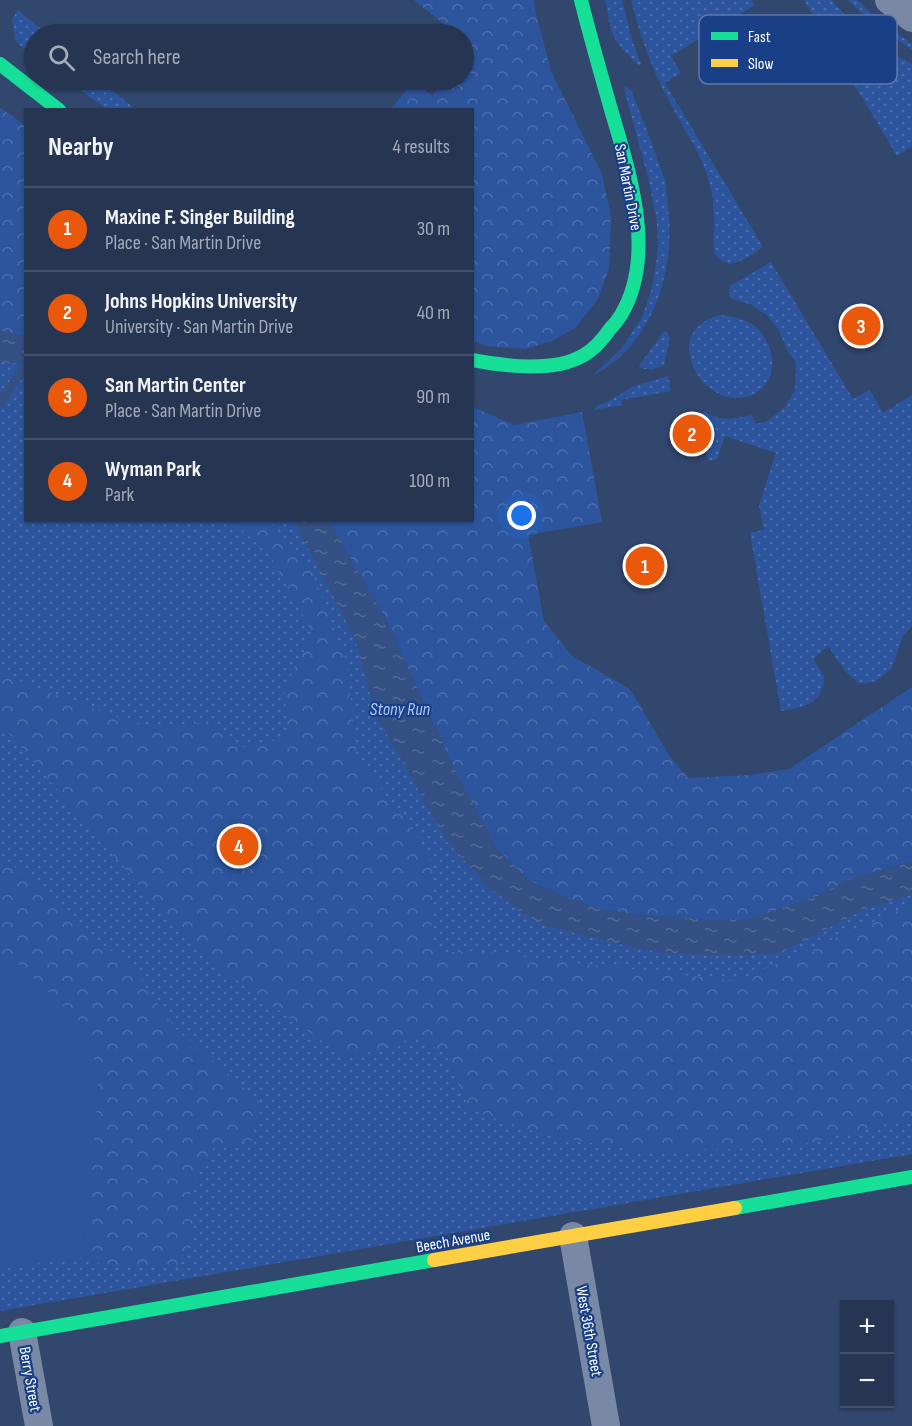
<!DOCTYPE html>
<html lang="en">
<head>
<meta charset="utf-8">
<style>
	body { margin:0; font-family:"Sofia Sans Condensed",sans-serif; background:#32405c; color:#f1f3f6 }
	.controls { position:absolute; right:18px; bottom:18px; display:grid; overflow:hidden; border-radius:0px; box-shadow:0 2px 4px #0004 }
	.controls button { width:54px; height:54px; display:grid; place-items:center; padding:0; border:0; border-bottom:2px solid #425069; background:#263552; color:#f1f3f6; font:30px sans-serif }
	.you { position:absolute; left:522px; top:516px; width:21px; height:21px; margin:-15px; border:4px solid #fff; border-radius:50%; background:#1a73e8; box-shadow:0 0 0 9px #1a73e833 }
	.badge { display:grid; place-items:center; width:39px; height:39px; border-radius:50%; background:#ea580c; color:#fff; font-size:20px; font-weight:700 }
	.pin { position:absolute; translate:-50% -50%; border:3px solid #fff; box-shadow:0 2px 6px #0006 }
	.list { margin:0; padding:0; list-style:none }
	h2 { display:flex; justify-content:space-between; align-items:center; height:78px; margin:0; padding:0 24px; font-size:26px }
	h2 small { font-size:20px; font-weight:400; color:#a4abb8 }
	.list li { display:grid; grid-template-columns:39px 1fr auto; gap:18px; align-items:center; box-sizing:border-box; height:84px; padding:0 24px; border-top:2px solid #425069 }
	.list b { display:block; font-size:22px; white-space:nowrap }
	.list p { margin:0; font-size:20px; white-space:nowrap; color:#a4abb8 }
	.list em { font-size:20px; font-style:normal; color:#a4abb8 }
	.icon { flex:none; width:33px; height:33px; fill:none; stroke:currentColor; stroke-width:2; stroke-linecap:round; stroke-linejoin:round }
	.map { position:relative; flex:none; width:912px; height:1426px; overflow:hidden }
	.search { position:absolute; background:#263552; box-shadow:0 2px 4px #0004; left:24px; top:24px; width:450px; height:66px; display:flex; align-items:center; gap:15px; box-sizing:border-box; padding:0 21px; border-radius:33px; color:#a4abb8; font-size:22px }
	.panel { position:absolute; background:#263552; box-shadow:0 2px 4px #0004; left:24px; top:108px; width:450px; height:414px; border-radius:0px }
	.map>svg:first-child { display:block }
</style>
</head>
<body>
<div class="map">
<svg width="912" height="1426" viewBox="0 0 912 1426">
	<defs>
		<pattern id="green-dots" width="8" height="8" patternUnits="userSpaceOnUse" patternTransform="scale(1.5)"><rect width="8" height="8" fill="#2d559e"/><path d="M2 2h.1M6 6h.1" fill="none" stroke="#4c6ead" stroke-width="1.8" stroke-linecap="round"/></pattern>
		<pattern id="forest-crowns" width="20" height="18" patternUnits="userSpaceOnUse" patternTransform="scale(1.5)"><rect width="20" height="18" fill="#2d559e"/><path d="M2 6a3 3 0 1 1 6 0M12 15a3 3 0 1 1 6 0" fill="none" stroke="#4c6ead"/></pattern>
		<pattern id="water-ripples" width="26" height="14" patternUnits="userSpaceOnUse" patternTransform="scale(1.5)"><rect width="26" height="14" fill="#355085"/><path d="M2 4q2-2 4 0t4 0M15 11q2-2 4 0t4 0" fill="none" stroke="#536a97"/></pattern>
	</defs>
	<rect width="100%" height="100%" fill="#32476e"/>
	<path fill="url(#green-dots)" d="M 605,0 L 622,0 L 632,40 L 641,64 L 639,66 L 622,49 L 612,34 Z
		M 631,0 L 751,0 L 755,5 L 671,56 L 681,73 L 665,83 L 763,247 C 752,254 735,269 722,261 C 710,254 714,239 714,227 C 714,218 713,209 713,200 C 708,160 685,133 668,99 C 651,68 640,34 631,0 Z
		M 804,0 L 831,0 C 855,26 880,48 912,64 L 912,146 L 897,156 Z
		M 848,0 L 857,0 L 881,22 L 912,44 L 912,50 L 869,20 Z
		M 18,10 L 47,34 L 34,34 L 34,56 L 16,42 L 12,19 Z
		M 66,80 L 99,80 L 135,109 L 107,109 Z
		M 625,87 L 631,90 C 640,113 649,135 657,158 C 659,166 663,173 665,180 C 666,186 666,192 667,198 C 677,264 657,340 596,374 L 595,373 L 623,347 L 643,315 L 652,288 L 658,251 L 657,223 L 649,181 L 624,89 Z
		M 771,262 L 853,399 L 870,390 L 883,413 L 912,395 L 912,626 L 903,636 L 892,668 L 876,681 L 866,683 L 858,683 L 846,672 L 828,646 L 813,659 L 824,677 C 823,704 805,707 781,711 L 750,533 L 764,530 L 759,505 L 776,453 L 725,436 L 717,459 L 708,461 L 701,415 L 704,411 C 718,422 734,419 751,415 L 756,424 L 766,422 L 785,407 L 795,390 L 796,362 L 788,352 L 779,330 L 767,315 L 750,304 L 732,299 L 729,295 L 730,286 Z
		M 721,315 C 734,316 746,319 756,327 C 772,341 780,373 761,389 C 715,428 649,332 721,315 Z
		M 664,331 L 667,332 L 670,338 L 664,365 L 651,370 L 640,368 L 639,366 Z
		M 0,344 L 25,348 L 26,520 L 308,521 L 364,628 L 542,904 L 696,936 L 912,876 L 912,1154 L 0,1311 Z
		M 668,376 L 671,391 L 621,400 L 621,405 L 594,410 L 597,406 L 609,401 L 634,386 Z"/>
	<path fill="url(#forest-crowns)" d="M 414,0 L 534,0 L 535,10 L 551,71 L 602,174 L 611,217 L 609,268 L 598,299 L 575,328 L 552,341 L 526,349 L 487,346 L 473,341 L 472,110 L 391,109 L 414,81 L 432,96 L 445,80 L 464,80 L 464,57 L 471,47 L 464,41 L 464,34 L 456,34 Z
		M 1,108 L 25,126 L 25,336 L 0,331 L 0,109 Z
		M 473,407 L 514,425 L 582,412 L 602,522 L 528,535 L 544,621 L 572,656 L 630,689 L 669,755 L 688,778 L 749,775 L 789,769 L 912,687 L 912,861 L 845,881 L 823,894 L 751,919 L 711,920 L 638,915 L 596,908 L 566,897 L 528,880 L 497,848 L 457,774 L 384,616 L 329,521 L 472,520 Z
		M 231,521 L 270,521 L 313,574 L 347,663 L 357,758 L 415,831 L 433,867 L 431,946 L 439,953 L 473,951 L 736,981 L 912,905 L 912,1120 L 898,1121 L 789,1148 L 640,1151 L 550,1136 L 490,1117 L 469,1108 L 446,1055 L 425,1041 L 413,1038 L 347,1059 L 226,973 L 151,899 L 0,723 L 0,672 L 50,693 L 129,721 L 163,727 L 206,722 L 245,748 L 288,737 L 284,688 L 313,634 L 269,554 Z
		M 0,854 L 41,889 L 86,933 L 130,964 L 174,1027 L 260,1102 L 252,1141 L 215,1146 L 190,1190 L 194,1243 L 179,1265 L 108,1268 L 86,1257 L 98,1087 L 90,1032 L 8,954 L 0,954 Z"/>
	<path fill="#2d559e" d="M 0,954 L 8,954 L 90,1031 L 98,1087 L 86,1257 L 0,1269 Z"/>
	<path fill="url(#water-ripples)" d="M 0,331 L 25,336 L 25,365 L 0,362 Z
		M 329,521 L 384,616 L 457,774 L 497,848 L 528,880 L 566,897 L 596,908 L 638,915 L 711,920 L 751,919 L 823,894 L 845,881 L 912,861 L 912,894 L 864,910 L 781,952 L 750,955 L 700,955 L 663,953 L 631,947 L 545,926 L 519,911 L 489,887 L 447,842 L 375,713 L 355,639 L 294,521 Z"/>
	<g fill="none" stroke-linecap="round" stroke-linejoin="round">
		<path stroke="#355085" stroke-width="9" d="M 0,403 L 26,365"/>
		<path stroke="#7988a4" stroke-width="28" d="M 889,0 L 912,18
			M 573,1236 L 606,1426
			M 22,1332 L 39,1426"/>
		<path stroke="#16e098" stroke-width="14" d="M 0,64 L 59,110
			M 472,360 C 505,366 554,373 584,355 C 595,349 603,339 610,329 C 614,325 618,320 621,315 C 658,253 628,169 610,106 C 600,71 590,36 581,0
			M 735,1208 L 912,1177
			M 0,1336 L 434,1260"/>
		<path stroke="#ffcf43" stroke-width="14" d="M 434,1260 L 735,1208"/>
	</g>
	<g text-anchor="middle" stroke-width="4.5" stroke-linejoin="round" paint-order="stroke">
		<g font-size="16" fill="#fff" stroke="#193f87">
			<text transform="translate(629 187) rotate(79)" y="6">San Martin Drive</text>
			<text transform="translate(453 1240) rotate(-10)" y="6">Beech Avenue</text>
			<text transform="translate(590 1331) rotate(80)" y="6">West 36th Street</text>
			<text transform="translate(31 1379) rotate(80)" y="6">Berry Street</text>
		</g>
		<g font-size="18" font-style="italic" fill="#acc6f4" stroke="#193f87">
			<text x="400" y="715">Stony Run</text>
		</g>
	</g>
	<rect x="699" y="15" width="198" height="69" rx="9" fill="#193f87" stroke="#5e79ab" stroke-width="1.5"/>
	<rect x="711" y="32" width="27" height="8" fill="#16e098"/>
	<rect x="711" y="59" width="27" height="8" fill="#ffcf43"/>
	<g font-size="16" fill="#fff">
		<text x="748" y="42">Fast</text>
		<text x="748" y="69">Slow</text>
	</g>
</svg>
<div class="controls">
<button>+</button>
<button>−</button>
</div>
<div class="you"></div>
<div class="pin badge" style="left:645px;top:566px">1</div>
<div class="pin badge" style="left:692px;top:434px">2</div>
<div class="pin badge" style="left:861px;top:326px">3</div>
<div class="pin badge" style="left:239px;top:846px">4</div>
<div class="search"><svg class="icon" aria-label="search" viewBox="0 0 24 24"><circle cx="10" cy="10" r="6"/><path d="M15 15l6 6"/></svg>Search here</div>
<section class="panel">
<h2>Nearby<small>4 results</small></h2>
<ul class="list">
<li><span class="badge">1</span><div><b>Maxine F. Singer Building</b><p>Place · San Martin Drive</p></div><em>30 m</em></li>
<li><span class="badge">2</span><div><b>Johns Hopkins University</b><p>University · San Martin Drive</p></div><em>40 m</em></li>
<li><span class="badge">3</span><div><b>San Martin Center</b><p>Place · San Martin Drive</p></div><em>90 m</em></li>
<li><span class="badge">4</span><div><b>Wyman Park</b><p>Park</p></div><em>100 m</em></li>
</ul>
</section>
</div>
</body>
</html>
